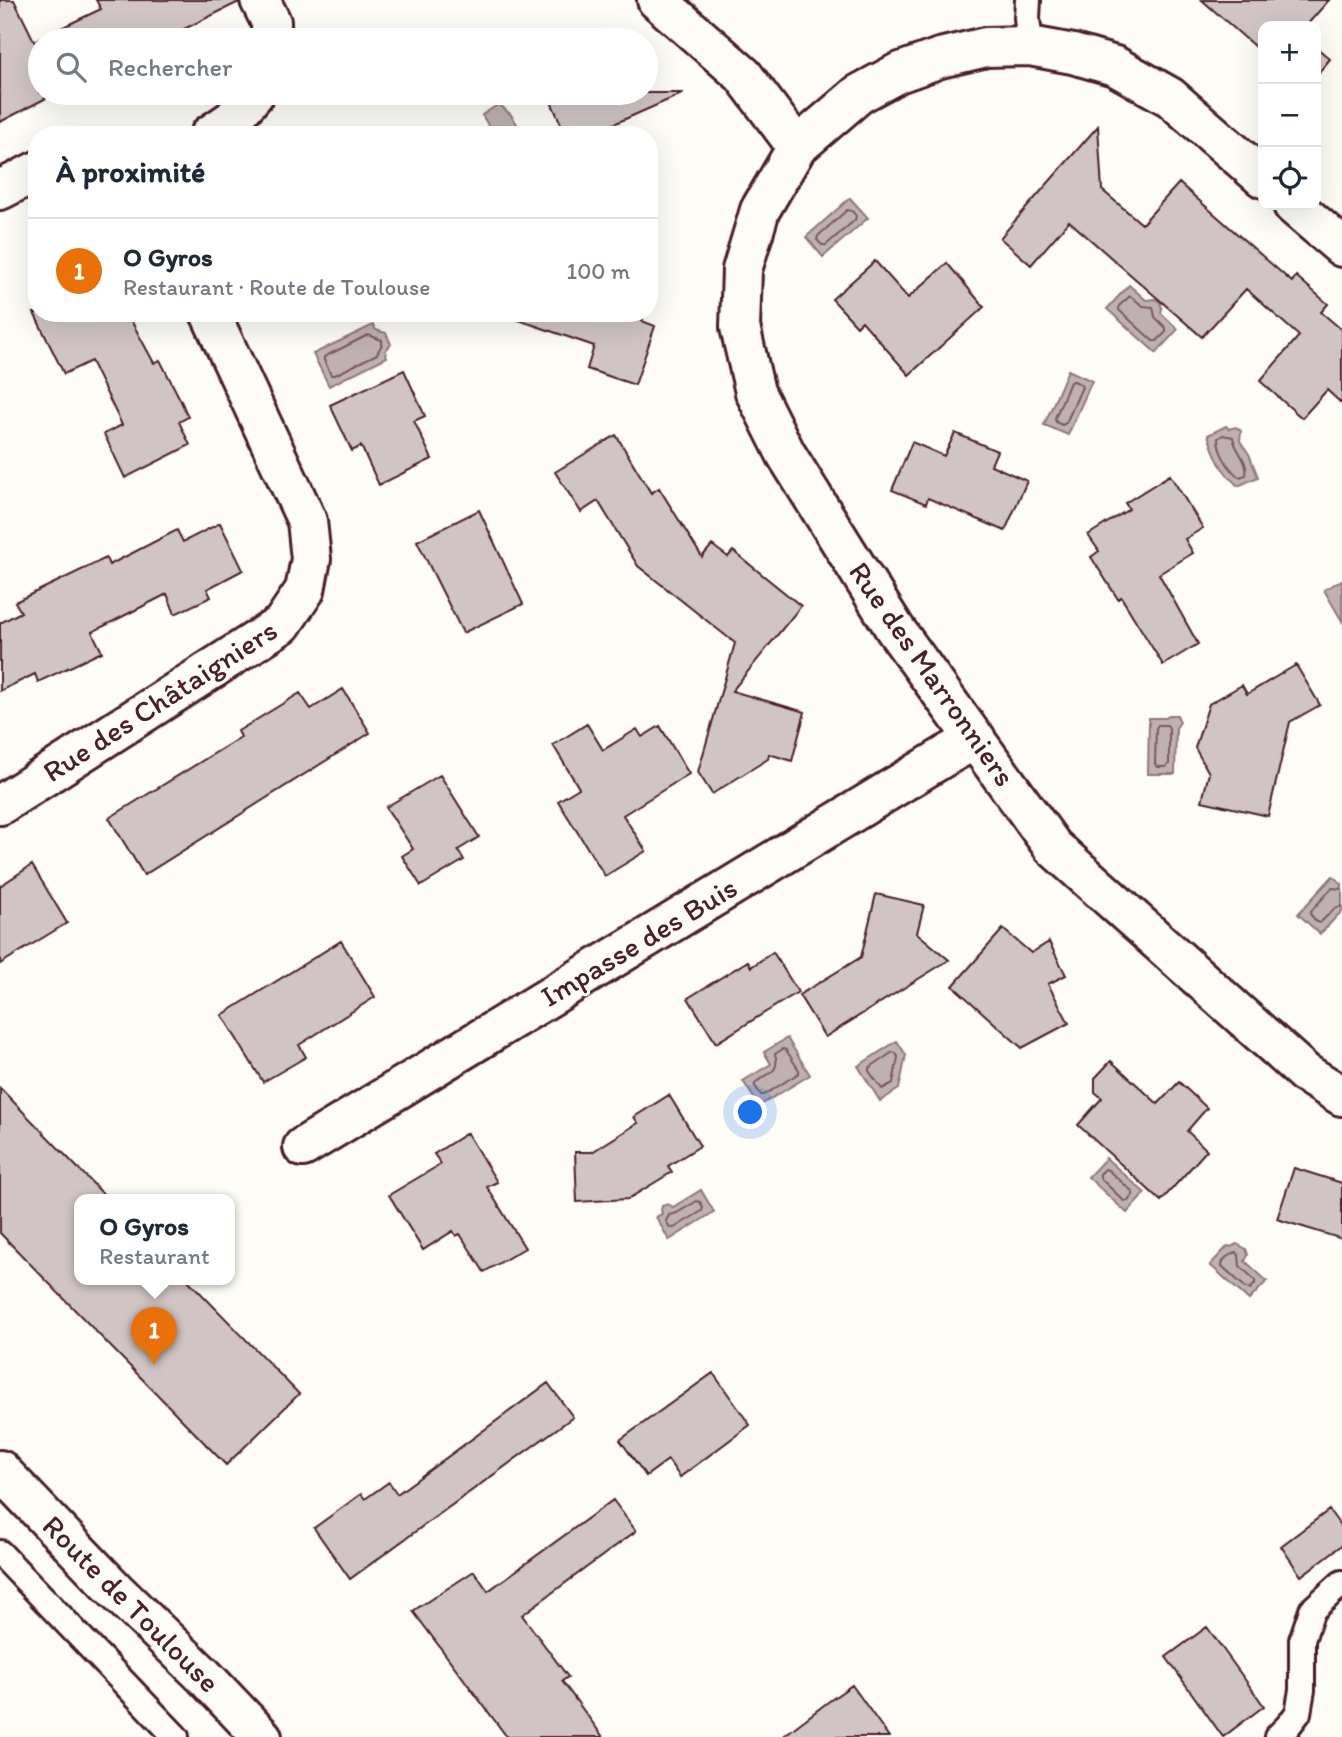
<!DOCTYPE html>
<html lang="fr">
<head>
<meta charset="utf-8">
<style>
	body { margin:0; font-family:Itim,sans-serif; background:#f2f2f3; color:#1f2937 }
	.controls { position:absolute; right:21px; top:21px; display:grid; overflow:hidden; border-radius:14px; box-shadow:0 7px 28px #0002 }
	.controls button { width:63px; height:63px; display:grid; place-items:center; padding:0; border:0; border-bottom:2px solid #e0e1e3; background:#fff; color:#1f2937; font:35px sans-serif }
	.you { position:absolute; left:751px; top:1113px; width:24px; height:24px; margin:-18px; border:5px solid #fff; border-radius:50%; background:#1a73e8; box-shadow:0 0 0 10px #1a73e833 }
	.badge { display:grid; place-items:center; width:46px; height:46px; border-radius:50%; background:#111827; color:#fff; font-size:23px; font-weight:700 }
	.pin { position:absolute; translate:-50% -58px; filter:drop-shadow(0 2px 4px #0008) }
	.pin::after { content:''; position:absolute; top:37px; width:24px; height:21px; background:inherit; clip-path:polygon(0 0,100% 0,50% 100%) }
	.popup { position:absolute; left:74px; top:1194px; width:161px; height:91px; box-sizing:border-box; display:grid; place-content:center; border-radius:14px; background:#fff; filter:drop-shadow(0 2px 5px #0005); font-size:23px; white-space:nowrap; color:#747a83 }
	.popup b { font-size:26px; color:#1f2937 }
	.popup::after { content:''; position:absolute; left:50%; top:100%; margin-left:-14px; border:14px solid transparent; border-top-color:#fff }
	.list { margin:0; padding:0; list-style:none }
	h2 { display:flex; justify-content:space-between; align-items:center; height:91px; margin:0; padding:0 28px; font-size:30px }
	h2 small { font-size:23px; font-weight:400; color:#747a83 }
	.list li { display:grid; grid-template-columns:46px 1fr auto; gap:21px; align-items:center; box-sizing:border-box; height:105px; padding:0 28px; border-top:2px solid #e0e1e3 }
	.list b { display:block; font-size:26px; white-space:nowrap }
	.list p { margin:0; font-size:23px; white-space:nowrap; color:#747a83 }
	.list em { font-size:23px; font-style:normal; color:#747a83 }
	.icon { flex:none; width:38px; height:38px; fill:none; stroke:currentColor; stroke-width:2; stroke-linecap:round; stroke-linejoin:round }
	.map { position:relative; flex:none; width:1342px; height:1737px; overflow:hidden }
	.search { position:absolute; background:#fff; box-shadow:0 7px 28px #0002; left:28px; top:28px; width:630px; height:77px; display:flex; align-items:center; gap:18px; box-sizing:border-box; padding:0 24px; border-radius:38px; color:#747a83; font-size:26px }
	.panel { position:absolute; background:#fff; box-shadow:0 7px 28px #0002; left:28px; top:126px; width:630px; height:196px; border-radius:28px }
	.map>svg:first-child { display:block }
</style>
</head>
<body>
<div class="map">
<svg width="1342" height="1737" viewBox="0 0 1342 1737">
	<rect width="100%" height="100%" fill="#fdfcf7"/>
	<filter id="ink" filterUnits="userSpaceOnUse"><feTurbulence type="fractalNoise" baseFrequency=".0143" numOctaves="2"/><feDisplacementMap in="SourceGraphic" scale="14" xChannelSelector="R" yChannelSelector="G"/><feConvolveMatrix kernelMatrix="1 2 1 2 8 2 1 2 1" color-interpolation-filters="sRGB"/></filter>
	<g filter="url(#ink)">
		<path fill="#c0b1b1" stroke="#91777b" stroke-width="2" d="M 499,104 L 511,115 L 519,127 L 530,135 L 494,135 L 482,115 Z
			M 850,198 L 868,218 L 823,257 L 806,237 Z
			M 1129,285 L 1146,300 L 1155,299 L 1160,302 L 1162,308 L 1161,313 L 1178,329 L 1156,353 L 1107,309 Z
			M 373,325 L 376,330 L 386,333 L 391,344 L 385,351 L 387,357 L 329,386 L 313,354 Z
			M 1068,370 L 1092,381 L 1068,435 L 1044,425 Z
			M 1226,426 L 1229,429 L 1236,427 L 1241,431 L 1240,441 L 1249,454 L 1258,477 L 1238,486 C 1220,469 1216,459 1208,435 Z
			M 1342,580 L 1342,621 L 1324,590 Z
			M 1169,715 L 1177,715 L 1180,722 L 1176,728 L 1175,774 L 1148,774 L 1149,718 L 1166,718 Z
			M 1333,876 L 1342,884 L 1342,911 L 1320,934 L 1298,914 Z
			M 787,1038 L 810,1075 L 759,1106 L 743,1081 L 771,1064 L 764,1052 Z
			M 897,1041 L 906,1055 L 899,1089 L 880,1101 L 858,1066 Z
			M 1106,1158 L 1145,1193 L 1127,1213 L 1088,1177 Z
			M 701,1190 L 714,1212 L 669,1240 L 656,1217 L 662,1214 L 661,1210 L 662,1206 L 668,1204 L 673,1207 Z
			M 1237,1244 L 1246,1249 L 1248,1255 L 1245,1261 L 1267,1281 L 1249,1300 L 1210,1265 L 1228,1246 L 1231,1247 Z"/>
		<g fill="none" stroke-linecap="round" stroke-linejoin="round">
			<path stroke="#795961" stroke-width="2" d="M 847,210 L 852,211 L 856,216 L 855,220 L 826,245 L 822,245 L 817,240 L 818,236 Z
				M 1130,296 L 1143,306 L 1153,307 L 1155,317 L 1166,328 L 1166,332 L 1157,341 L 1153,341 L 1119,310 L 1119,306 Z
				M 368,335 L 382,340 L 382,344 L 377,354 L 335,375 L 331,375 L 324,360 L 324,357 Z
				M 1074,381 L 1080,384 L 1082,387 L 1066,423 L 1062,425 L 1056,422 L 1055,418 L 1070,382 Z
				M 1223,435 L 1233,437 C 1235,451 1249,461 1246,475 L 1239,477 C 1228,468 1218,452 1218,438 Z
				M 1158,725 L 1167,725 L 1169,728 L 1169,764 L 1166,767 L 1157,767 L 1155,764 L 1156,728 Z
				M 1342,889 L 1332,888 L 1311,911 L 1310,914 L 1317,922 L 1320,923 L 1335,908 L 1342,906
				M 783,1049 L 786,1050 L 799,1070 L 799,1073 L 764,1095 L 761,1095 L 755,1086 L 755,1083 C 767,1073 781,1073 775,1054 Z
				M 893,1052 L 896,1053 L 898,1057 L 893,1083 L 882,1089 L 869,1071 L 869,1068 Z
				M 1105,1169 L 1108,1170 L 1133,1192 L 1133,1195 L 1128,1201 L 1124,1201 L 1100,1178 L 1100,1174 Z
				M 697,1201 L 700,1202 L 703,1207 L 702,1211 L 674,1228 L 670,1228 L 666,1221 L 669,1215 L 677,1213 Z
				M 1236,1252 L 1239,1255 L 1240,1266 L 1255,1280 L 1255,1284 L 1250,1289 L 1246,1288 L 1222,1266 C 1222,1258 1230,1255 1236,1252 Z"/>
		</g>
		<path fill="#d0c5c4" stroke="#4a1f2b" stroke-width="2" d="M 0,0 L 14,0 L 40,53 L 40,93 L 56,93 L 0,122 Z
			M 96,0 L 238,0 L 239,2 L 162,40 L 36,40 L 101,9 Z
			M 1202,0 L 1329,0 L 1306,26 L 1263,26 L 1263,54 Z
			M 1316,47 L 1330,59 L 1316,76 Z
			M 547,93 L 684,93 L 589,135 L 566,135 Z
			M 1098,126 L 1102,190 L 1142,224 L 1179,183 L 1292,282 L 1296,276 L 1328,304 L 1321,312 L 1342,330 L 1342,404 L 1327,390 L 1302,418 L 1260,381 L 1299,336 L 1246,289 L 1202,337 L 1069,221 L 1031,265 L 1000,238 Z
			M 875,261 L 908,298 L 947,263 L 984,307 L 909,375 L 862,321 L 857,326 L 832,299 Z
			M 34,313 L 127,313 L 154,363 L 160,360 L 181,401 L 188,417 L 179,422 L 190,445 L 125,478 L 104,434 L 122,425 L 91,361 L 64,374 Z
			M 517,313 L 645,313 L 642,321 L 655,326 L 635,385 L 587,369 L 594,346 L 516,319 Z
			M 404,370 L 425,416 L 414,421 L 432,459 L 379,485 L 361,446 L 352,451 L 330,405 Z
			M 955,433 L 997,451 L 991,465 L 1027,481 L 1005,531 L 928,498 L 926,504 L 892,490 L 912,442 L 944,456 Z
			M 616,435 L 651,493 L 659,488 L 702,557 L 712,545 L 728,557 L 733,551 L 801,606 L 732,691 L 805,712 L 792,761 L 769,754 L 768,759 L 712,794 L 698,772 L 735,643 L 638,566 L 598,501 L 581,512 L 555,472 Z
			M 1170,475 L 1203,528 L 1185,539 L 1193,553 L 1159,574 L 1198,644 L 1163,665 L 1121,597 L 1118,599 L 1091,557 L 1099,551 L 1088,535 L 1129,509 L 1125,503 Z
			M 479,510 L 523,604 L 463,633 L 417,541 Z
			M 220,523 L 243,570 L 207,589 L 211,597 L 175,614 L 167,594 L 92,632 L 102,652 L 38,682 L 35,674 L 0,691 L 0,623 L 21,612 L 15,602 L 106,558 L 109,565 L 177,530 L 183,542 Z
			M 1296,665 L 1320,705 L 1290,722 L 1268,816 L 1202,801 L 1209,773 L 1195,748 L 1209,704 L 1242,685 L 1247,694 Z
			M 343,689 L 370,733 L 144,875 L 109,818 L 241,737 L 238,731 L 300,693 L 311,709 Z
			M 587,724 L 603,750 L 637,729 L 642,737 L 660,726 L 689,774 L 623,815 L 646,851 L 605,876 L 558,801 L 579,788 L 553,745 Z
			M 440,775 L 479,837 L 458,850 L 464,860 L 421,886 L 402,856 L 413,849 L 386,807 Z
			M 32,865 L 67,923 L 0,964 L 0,886 Z
			M 876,894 L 924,905 L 917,933 L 949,960 L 825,1037 L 799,995 L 861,957 Z
			M 1003,929 L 1031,953 L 1049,942 L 1066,975 L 1048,984 L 1069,1023 L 1022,1048 L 953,986 Z
			M 341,941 L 375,997 L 299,1045 L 306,1057 L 263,1082 L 222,1015 Z
			M 773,952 L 798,992 L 716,1043 L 688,998 L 748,961 L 751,967 Z
			M 1111,1061 L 1158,1104 L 1179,1082 L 1207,1108 L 1187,1131 L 1207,1150 L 1161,1201 L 1078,1125 L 1102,1098 L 1095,1092 L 1095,1078 Z
			M 0,1088 L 108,1199 L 79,1199 L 79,1279 L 187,1279 L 299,1394 L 226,1465 L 0,1233 Z
			M 669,1095 L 700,1146 L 668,1166 L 672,1172 L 628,1199 L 577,1202 L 575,1152 L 592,1152 L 638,1123 L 634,1117 Z
			M 467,1133 L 497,1182 L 487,1187 L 525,1248 L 484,1272 L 460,1234 L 456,1236 L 453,1231 L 423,1250 L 389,1195 L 441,1164 L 434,1154 Z
			M 1294,1168 L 1342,1183 L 1342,1239 L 1277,1219 Z
			M 713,1373 L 750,1425 L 680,1477 L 668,1460 L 646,1476 L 620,1440 Z
			M 548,1383 L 573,1417 L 350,1579 L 314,1528 L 361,1494 L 365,1499 L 389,1482 L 397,1494 Z
			M 613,1500 L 636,1531 L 522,1615 L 568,1677 L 562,1681 L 603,1737 L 507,1737 L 413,1611 L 474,1571 L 488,1591 Z
			M 1329,1510 L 1342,1528 L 1342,1545 L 1301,1576 L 1281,1546 Z
			M 1207,1627 L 1264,1706 L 1223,1737 L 1166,1657 Z
			M 852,1685 L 889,1737 L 782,1737 L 828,1702 Z"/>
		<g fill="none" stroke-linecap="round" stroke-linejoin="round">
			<defs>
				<path id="service" d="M 1028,0 L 1027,18 L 1030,46
					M 0,1553 L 176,1737
					M 1277,1737 L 1288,1726 L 1298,1713 L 1302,1690 L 1302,1640 L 1312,1610 L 1342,1583"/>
				<path id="minor" d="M 260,0 L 271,22 L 271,40
					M 657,0 L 743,75 L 797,147 L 760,210 L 742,270 L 740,327 L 755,392 L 786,454 L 895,629 L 1053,847 L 1305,1073 L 1342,1096
					M 210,135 L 232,120 L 255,93
					M 797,147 L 859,94 L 898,73 L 940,58 L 986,47 L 1030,46 L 1073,54 L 1115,66 L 1170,97 L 1263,178
					M 0,190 L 37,171
					M 1293,205 L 1342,247
					M 0,805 L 282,624 L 305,590 L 311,559 L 307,521 L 210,313
					M 303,1147 L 947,755 L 976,739"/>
				<path id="tertiary" d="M 0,1470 L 116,1591 L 204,1676 L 262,1737"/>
			</defs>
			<use href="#service" stroke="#4a1f2b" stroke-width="30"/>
			<use href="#minor" stroke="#4a1f2b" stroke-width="44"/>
			<use href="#tertiary" stroke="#4a1f2b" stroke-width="44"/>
			<use href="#service" stroke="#fdfcf7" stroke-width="24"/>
			<use href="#minor" stroke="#fdfcf7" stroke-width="38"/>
			<use href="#tertiary" stroke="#fdfcf7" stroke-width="38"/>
		</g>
	</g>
	<g text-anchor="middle" stroke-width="6" stroke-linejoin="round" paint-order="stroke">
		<g font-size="30" fill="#4a1f2b" stroke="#fdfcf7">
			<text transform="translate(932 674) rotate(55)" y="10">Rue des Marronniers</text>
			<text transform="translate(160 701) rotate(-33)" y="10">Rue des Châtaigniers</text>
			<text transform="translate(639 942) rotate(-31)" y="10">Impasse des Buis</text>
			<text transform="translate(131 1604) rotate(45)" y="10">Route de Toulouse</text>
		</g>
	</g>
</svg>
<div class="controls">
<button>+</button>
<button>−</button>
<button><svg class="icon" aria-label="locate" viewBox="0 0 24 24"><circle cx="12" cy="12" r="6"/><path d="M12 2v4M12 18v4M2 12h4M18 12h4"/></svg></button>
</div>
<div class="you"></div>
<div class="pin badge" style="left:154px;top:1365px;background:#e8710a">1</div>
<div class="popup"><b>O Gyros</b>Restaurant</div>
<div class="search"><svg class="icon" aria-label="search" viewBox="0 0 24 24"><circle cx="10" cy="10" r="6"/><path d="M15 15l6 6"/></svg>Rechercher</div>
<section class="panel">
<h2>À proximité<small></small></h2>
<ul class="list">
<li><span class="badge" style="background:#e8710a">1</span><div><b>O Gyros</b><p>Restaurant · Route de Toulouse</p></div><em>100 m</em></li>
</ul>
</section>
</div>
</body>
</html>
